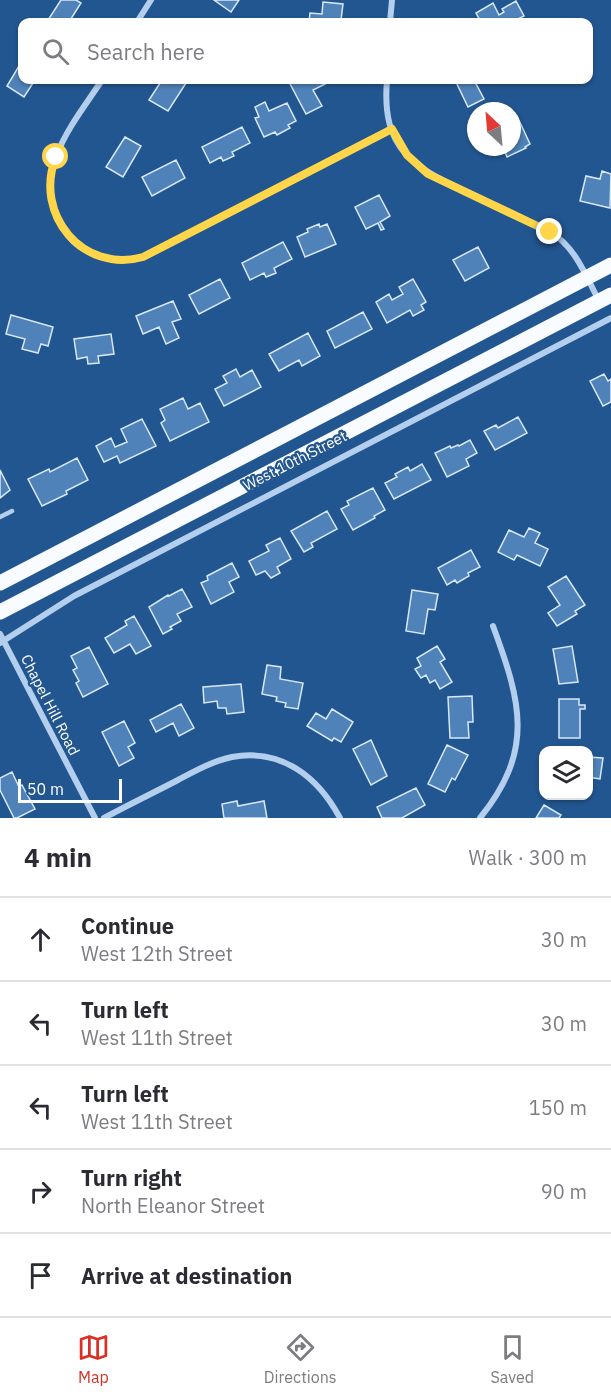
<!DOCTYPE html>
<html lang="en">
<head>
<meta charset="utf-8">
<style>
	body { margin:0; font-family:"IBM Plex Sans",sans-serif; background:#f2f2f3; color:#2b2b33 }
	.controls { position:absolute; right:18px; bottom:18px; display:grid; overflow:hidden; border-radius:12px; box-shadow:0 2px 4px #0004 }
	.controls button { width:54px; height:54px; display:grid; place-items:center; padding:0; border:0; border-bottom:2px solid #e1e1e2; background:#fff; color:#2b2b33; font:30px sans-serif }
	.compass { position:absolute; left:467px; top:102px; width:54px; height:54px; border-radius:50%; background:#fff; box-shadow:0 2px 4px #0004; rotate:334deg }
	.scale { position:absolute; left:18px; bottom:15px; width:104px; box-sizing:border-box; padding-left:6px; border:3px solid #fff; border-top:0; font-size:16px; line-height:21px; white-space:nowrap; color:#fff; -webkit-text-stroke:4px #225690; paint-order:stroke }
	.stop { position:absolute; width:18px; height:18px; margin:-14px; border:4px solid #ffd54a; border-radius:50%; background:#fff }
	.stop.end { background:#ffd54a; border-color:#fff; box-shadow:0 2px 6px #0008 }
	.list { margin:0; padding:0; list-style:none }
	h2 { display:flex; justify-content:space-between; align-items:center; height:78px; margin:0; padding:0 24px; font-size:26px }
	h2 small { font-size:20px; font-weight:400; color:#7c7c81 }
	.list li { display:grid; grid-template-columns:39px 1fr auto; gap:18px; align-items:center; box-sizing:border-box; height:84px; padding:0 24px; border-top:2px solid #e1e1e2 }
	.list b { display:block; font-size:22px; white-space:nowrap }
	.list p { margin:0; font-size:20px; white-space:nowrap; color:#7c7c81 }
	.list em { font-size:20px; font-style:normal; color:#7c7c81 }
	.icon { flex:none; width:33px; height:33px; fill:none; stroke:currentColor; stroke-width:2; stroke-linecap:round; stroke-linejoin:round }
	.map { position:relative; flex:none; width:611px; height:818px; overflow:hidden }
	.search { position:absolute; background:#fff; box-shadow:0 2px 4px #0004; left:18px; right:18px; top:18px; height:66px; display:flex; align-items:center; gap:15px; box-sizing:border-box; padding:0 21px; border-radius:12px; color:#7c7c81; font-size:22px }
	.sheet { height:498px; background:#fff }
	nav { display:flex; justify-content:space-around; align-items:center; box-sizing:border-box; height:84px; border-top:2px solid #e1e1e2; background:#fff; font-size:16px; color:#7c7c81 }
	nav a { display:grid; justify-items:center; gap:3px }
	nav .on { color:#d93025 }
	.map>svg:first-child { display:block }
</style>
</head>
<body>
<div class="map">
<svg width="611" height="818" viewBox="0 0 611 818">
	<rect width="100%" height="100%" fill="#225690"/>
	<path fill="#4f82b8" stroke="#d8e8f9" stroke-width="1.5" d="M 61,0 L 76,0 L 81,3 L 69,22 L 51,22 L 48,20 Z
		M 214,0 L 239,0 L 231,12 Z
		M 516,1 L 524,16 L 512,22 L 481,22 L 476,13 L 493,3 L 499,15 L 504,12 L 502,9 Z
		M 323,2 L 343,4 L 341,20 L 336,20 L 336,22 L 309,22 L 310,13 L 322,14 Z
		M 22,61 L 22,80 L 35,80 L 24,97 L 7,86 Z
		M 162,80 L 188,80 L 168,111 L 149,100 Z
		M 288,80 L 333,80 L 313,90 L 322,106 L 306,114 Z
		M 455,80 L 474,80 L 484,99 L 468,107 Z
		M 265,102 L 269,111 L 287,103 L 296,121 L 288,125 L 290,128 L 277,135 L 275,132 L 264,137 L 255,118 L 259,117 L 255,107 Z
		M 517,116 L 530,144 L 525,147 L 526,148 L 507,157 L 503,147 L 512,147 L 512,118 Z
		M 242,127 L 250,143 L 232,152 L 234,156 L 223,161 L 221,157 L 210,163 L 202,147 Z
		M 125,137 L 141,146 L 123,177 L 106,167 Z
		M 176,160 L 185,178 L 152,196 L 142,177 Z
		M 602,171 L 611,174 L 610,208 L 580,201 L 586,176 L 600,179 Z
		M 379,195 L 390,216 L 380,222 L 384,229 L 381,230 L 378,223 L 366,229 L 355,207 Z
		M 319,224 L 320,227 L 327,224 L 336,244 L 305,257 L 297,237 L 308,232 L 307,229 Z
		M 283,242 L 292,259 L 274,268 L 276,273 L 266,277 L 264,273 L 250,280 L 242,263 Z
		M 478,247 L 489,268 L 465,281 L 453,260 Z
		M 220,279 L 230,298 L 199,314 L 189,295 Z
		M 413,279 L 426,302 L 421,305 L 424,310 L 413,316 L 410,310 L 387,323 L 376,302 L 389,294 L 392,300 L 403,294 L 399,287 Z
		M 173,301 L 181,319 L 172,322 L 179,338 L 166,344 L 159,327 L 143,334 L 136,316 Z
		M 363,312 L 372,329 L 335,348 L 327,331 Z
		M 11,315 L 53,327 L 48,346 L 41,344 L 38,353 L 22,349 L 25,339 L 6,334 Z
		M 308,333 L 320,356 L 302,366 L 299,360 L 279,371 L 269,354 Z
		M 111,334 L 114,354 L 98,356 L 99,363 L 88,364 L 87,357 L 77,359 L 74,339 Z
		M 236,369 L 240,377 L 252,370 L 261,387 L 224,406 L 215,389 L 227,383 L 223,376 Z
		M 604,374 L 608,381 L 611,379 L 611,402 L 603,406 L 590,381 Z
		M 183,398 L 188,409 L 200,403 L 209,422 L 170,441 L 161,423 L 165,420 L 160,409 Z
		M 518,417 L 527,433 L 495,450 L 484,431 L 496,425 L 498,428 Z
		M 142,419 L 156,446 L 120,463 L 117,456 L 104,462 L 96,446 L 111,438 L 115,447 L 127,442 L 121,429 Z
		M 470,440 L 477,453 L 466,459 L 469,466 L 447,477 L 435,453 L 450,446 L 451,448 L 458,445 L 459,446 Z
		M 77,458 L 88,480 L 66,491 L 67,494 L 42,506 L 28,479 L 49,469 L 50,472 Z
		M 422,464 L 431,480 L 394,499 L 385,483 L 397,477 L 395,474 L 408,467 L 410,471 Z
		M 0,470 L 10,490 L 0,498 Z
		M 373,488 L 385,510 L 374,516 L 375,518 L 353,530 L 341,509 L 349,505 L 347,501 Z
		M 327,511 L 337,529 L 311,543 L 313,547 L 304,552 L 291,531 Z
		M 529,528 L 540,533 L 535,543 L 548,549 L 540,566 L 517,555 L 514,560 L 498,552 L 509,530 L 524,537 Z
		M 280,538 L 291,559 L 277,567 L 280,573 L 271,578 L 265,571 L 256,575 L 249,561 L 269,551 L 266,545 Z
		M 471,550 L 480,567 L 468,573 L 469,576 L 457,583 L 455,580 L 447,585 L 438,568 Z
		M 232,563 L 239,577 L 229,582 L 234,592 L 211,604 L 201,583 L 208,580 L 207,576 Z
		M 566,576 L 585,605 L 575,611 L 577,614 L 557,626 L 548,613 L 560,605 L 548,587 Z
		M 182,589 L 192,607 L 177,614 L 181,621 L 170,627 L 172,629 L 163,634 L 149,607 L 168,595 L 169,596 Z
		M 412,590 L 438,594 L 435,610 L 428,609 L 424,634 L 406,631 Z
		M 134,616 L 151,646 L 136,654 L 130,644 L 114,653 L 105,638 L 127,625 L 125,621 Z
		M 437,646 L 445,659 L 440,662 L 452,682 L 440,689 L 435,680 L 430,683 L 426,675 L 421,678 L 415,669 L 421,666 L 417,658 Z
		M 572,646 L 578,682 L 559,684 L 553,649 Z
		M 89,647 L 108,684 L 83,697 L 76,683 L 79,681 L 73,670 L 77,668 L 71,656 Z
		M 267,665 L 281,667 L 280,679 L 303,683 L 298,709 L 285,707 L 286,703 L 276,701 L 277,697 L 262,694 Z
		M 241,684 L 244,712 L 227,714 L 226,708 L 218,708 L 217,701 L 204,703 L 203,687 Z
		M 472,696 L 473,722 L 468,722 L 469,738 L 450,738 L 448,697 Z
		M 559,699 L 579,699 L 579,705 L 585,705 L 585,709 L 580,709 L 580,738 L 559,738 Z
		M 181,704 L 194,728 L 179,736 L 173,723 L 156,732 L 150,720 Z
		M 332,709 L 353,722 L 341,742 L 334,738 L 332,741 L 307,726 L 316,713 L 326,719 Z
		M 124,721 L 135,743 L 128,747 L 134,758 L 119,766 L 102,732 Z
		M 371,740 L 387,776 L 371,785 L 353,749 Z
		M 447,745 L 468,755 L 455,780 L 452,778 L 445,792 L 428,784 Z
		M 588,757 L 603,758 L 600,779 L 588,777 Z
		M 12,772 L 19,787 L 22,785 L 35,809 L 17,818 L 14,818 L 0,790 L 0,778 Z
		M 416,788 L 425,805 L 402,818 L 382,818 L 377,807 Z
		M 237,801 L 238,806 L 264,801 L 267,818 L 224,818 L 222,804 Z
		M 544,805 L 561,815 L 559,818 L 536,818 Z"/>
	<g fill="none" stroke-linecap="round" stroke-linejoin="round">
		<path stroke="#b3cfed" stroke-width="4.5" d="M 0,517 L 12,511"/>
		<path stroke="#b3cfed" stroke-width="6" d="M 137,22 L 151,0
			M 390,22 L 392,0
			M 102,80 C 76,120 33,168 58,218 C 63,230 70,240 80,247 C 99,259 122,263 143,257 L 391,129
			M 387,80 C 381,151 414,167 471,194 C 497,207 524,219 550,232 C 575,246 586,276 599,301
			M 0,634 L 95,818
			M 0,643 L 74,596 L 611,318
			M 104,818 C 128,805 153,793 178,780 C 195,771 213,761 232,757 C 282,748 318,777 340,818
			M 480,818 C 535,750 521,702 493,626"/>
		<path stroke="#f8fbff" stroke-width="15" d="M 0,583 L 611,265
			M 0,612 L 611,295"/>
	</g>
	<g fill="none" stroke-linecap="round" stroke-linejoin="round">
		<path stroke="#ffd54a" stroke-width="8" d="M 56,157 C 33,214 83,274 143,257 L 392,129 L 407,155 L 428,174 L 550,232"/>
	</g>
	<g text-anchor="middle" stroke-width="4.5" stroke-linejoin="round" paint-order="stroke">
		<g font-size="15" fill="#fff" stroke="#225690">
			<text transform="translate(295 461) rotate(-27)" y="5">West 10th Street</text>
			<text transform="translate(50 705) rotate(63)" y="5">Chapel Hill Road</text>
		</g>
	</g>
</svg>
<div class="controls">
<button><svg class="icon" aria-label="layers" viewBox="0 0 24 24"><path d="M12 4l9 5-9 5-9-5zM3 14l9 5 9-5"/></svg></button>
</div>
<svg class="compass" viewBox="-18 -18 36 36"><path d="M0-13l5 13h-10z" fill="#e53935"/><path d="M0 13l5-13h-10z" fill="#7c7c81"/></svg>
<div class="scale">50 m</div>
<div class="stop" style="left:56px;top:157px"></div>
<div class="stop end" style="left:550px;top:232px"></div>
<div class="search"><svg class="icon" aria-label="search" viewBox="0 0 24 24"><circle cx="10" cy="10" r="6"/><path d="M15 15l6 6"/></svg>Search here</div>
</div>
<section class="sheet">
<h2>4 min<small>Walk · 300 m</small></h2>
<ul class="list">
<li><svg class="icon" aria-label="ahead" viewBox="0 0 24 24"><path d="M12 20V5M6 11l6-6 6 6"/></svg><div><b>Continue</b><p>West 12th Street</p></div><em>30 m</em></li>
<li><svg class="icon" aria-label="left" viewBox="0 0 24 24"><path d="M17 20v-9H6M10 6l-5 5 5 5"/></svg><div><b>Turn left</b><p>West 11th Street</p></div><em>30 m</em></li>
<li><svg class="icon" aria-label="left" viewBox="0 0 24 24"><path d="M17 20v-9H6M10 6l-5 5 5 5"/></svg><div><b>Turn left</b><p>West 11th Street</p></div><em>150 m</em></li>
<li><svg class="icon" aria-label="right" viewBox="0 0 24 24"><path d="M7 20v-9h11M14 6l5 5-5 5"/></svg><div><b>Turn right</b><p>North Eleanor Street</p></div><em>90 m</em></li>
<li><svg class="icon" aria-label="arrive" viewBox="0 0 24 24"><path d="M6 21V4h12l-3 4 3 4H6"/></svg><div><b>Arrive at destination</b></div></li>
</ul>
</section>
<nav>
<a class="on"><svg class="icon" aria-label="map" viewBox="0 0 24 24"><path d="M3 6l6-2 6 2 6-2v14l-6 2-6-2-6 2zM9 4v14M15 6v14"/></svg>Map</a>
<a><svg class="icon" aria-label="directions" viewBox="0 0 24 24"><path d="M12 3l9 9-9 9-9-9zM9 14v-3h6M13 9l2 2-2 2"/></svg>Directions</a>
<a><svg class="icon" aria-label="saved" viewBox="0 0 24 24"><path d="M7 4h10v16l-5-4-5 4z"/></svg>Saved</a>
</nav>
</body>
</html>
